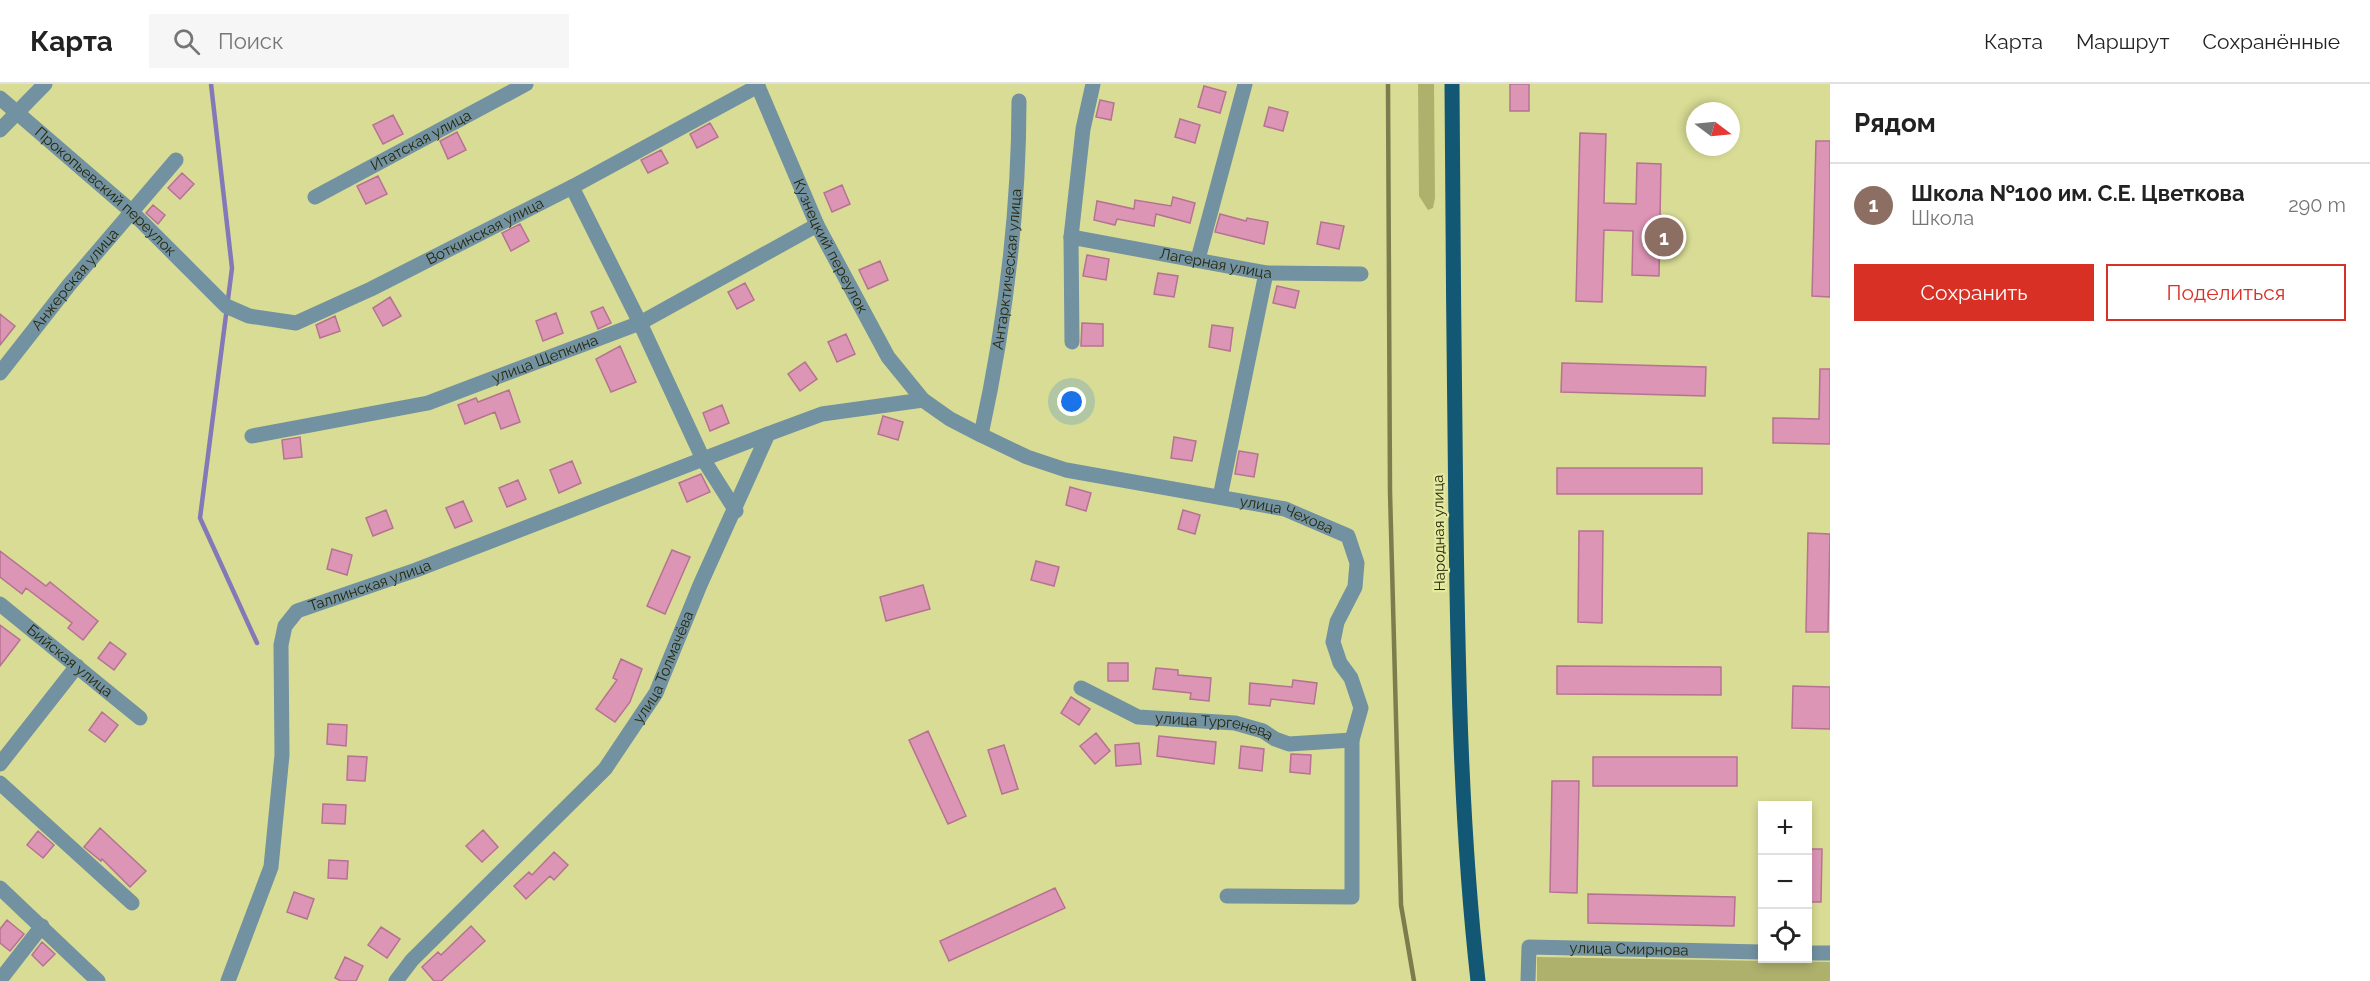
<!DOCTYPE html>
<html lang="ru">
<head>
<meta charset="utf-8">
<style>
	body { margin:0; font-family:Raleway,sans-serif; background:#f6f6f6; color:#222 }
	.controls { position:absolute; right:18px; bottom:18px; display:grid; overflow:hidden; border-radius:0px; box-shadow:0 3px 9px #0003 }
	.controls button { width:54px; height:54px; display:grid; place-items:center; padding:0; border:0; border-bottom:2px solid #e0e0e0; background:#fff; color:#222; font:30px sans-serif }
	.compass { position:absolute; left:1686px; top:18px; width:54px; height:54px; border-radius:50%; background:#fff; box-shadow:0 3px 9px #0003; rotate:106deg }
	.you { position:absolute; left:1072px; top:318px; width:21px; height:21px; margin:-15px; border:4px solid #fff; border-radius:50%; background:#1a73e8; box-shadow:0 0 0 9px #1a73e833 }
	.badge { display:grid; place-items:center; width:39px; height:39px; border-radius:50%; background:#d93025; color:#fff; font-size:20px; font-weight:700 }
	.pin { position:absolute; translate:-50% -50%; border:3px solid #fff; box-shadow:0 2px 6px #0006 }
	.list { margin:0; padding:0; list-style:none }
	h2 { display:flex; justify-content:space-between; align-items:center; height:78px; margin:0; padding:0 24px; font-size:26px }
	h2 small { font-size:20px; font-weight:400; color:#767676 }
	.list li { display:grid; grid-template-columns:39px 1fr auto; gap:18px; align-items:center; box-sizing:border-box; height:84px; padding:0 24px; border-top:2px solid #e0e0e0 }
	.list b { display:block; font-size:22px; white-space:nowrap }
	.list p { margin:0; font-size:20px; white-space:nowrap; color:#767676 }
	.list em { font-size:20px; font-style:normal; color:#767676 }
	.actions { display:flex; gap:12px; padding:18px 24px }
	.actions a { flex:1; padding:14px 0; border:2px solid #d93025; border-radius:0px; text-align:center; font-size:21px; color:#d93025 }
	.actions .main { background:#d93025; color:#fff }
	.icon { flex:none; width:33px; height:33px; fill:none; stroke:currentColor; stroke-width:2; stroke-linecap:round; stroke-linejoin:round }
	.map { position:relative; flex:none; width:1830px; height:897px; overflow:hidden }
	header { display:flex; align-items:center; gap:36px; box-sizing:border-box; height:84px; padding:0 30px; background:#fff; border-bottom:2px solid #e0e0e0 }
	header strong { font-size:28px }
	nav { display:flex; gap:33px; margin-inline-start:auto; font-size:21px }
	.search { width:420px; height:54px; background:#f6f6f6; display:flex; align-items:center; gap:15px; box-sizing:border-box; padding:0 21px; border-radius:0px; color:#767676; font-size:22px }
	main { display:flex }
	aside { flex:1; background:#fff }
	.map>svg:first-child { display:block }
</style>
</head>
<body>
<header>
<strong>Карта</strong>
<div class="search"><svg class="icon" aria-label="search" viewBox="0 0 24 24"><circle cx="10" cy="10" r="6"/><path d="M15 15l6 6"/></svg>Поиск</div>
<nav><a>Карта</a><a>Маршрут</a><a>Сохранённые</a></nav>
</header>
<main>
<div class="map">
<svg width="1830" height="897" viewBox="0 0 1830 897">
	<rect width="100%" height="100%" fill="#d8dc94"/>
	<path fill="#aeb16c" d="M 1418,0 L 1434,0 L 1435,114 L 1433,124 L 1428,126 L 1419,112 Z
		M 1537,873 L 1830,878 L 1830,897 L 1537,897 Z"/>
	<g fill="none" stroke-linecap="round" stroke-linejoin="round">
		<path stroke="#8378b8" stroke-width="4.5" d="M 211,0 L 232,184 L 200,434 L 257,559"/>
	</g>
	<path fill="#dc95b5" stroke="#b67291" stroke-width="1.5" d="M 1510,0 L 1529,0 L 1529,27 L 1510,27 Z
		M 1204,2 L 1226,8 L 1220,29 L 1198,23 Z
		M 1100,16 L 1114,19 L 1111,36 L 1096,33 Z
		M 1269,23 L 1288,28 L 1283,47 L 1264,42 Z
		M 393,31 L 403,50 L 383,60 L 373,41 Z
		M 1180,35 L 1200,41 L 1195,59 L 1175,53 Z
		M 710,39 L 718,53 L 697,64 L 690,50 Z
		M 457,48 L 466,66 L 448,75 L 440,57 Z
		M 1580,49 L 1606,50 L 1604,119 L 1636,120 L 1637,79 L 1661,80 L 1659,192 L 1632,191 L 1633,147 L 1604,146 L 1602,218 L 1576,217 Z
		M 1816,57 L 1830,57 L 1830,213 L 1812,212 Z
		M 661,66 L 668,79 L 648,89 L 641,76 Z
		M 182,89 L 194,100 L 180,115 L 168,104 Z
		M 378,92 L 387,110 L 366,120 L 357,102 Z
		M 842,101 L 850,120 L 832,128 L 824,109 Z
		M 1173,113 L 1195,119 L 1190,139 L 1156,130 L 1154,142 L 1117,135 L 1115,141 L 1094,136 L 1097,117 L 1134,125 L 1135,116 L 1171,122 Z
		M 153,121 L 165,131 L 158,140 L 146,129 Z
		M 1220,130 L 1246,137 L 1247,134 L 1268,138 L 1264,160 L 1215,148 Z
		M 1321,138 L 1344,142 L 1339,165 L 1317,160 Z
		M 520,140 L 529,157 L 511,167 L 502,149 Z
		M 1087,171 L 1109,175 L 1106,196 L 1083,192 Z
		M 880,177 L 888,196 L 868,205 L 859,186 Z
		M 1158,189 L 1178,192 L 1174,213 L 1154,210 Z
		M 745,199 L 754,216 L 737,225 L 728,208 Z
		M 1277,202 L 1299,207 L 1295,224 L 1273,219 Z
		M 390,213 L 401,232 L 383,242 L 373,224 Z
		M 603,223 L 611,239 L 598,245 L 591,228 Z
		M 556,229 L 563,249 L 543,257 L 536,237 Z
		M 0,230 L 15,242 L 0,261 Z
		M 335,232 L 340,247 L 320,254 L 316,241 Z
		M 1082,239 L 1103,240 L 1103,262 L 1081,262 Z
		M 1212,241 L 1233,244 L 1230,267 L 1209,263 Z
		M 846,250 L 855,270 L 837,278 L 828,258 Z
		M 620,262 L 636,298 L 611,308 L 596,275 Z
		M 805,278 L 817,295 L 800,307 L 788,290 Z
		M 1562,279 L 1706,283 L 1705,312 L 1561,308 Z
		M 1820,285 L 1830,285 L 1830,360 L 1773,359 L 1773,334 L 1819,335 Z
		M 509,306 L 520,338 L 501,345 L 495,328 L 465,340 L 458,321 L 476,314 L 478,318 Z
		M 722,321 L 729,339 L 710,347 L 703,329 Z
		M 883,332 L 903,338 L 898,356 L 878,350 Z
		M 300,353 L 302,373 L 284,375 L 282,356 Z
		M 1174,353 L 1196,357 L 1192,377 L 1171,374 Z
		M 1239,367 L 1258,370 L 1254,393 L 1235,390 Z
		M 572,377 L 581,399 L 559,409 L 550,386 Z
		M 1557,384 L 1702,384 L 1702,410 L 1557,410 Z
		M 701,390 L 710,408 L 687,418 L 679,399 Z
		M 518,396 L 526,415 L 507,423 L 499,404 Z
		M 1070,403 L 1091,409 L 1086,427 L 1066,421 Z
		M 463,417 L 472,437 L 455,444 L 446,424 Z
		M 386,426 L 393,444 L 373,452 L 366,434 Z
		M 1183,426 L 1200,431 L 1195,450 L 1178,445 Z
		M 1579,447 L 1603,447 L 1602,539 L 1578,538 Z
		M 1808,449 L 1830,450 L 1828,548 L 1806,548 Z
		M 332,465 L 352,471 L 347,491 L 327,485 Z
		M 672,466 L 690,473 L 665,530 L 647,522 Z
		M 0,467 L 46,502 L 50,498 L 98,537 L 83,556 L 68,544 L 72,539 L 26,504 L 22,510 L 0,493 Z
		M 1036,477 L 1059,483 L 1054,502 L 1031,496 Z
		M 923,501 L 930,525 L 886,537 L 880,513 Z
		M 0,541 L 20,556 L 0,582 Z
		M 110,558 L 126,570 L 114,586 L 98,574 Z
		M 621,575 L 642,585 L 630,618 L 615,638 L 596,625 L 617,596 L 613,594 Z
		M 1108,579 L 1128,579 L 1128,597 L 1108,597 Z
		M 1557,582 L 1721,583 L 1721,611 L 1557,610 Z
		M 1156,584 L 1178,586 L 1178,591 L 1211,594 L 1209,617 L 1190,615 L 1191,609 L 1153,605 Z
		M 1293,596 L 1317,599 L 1314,620 L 1271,615 L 1270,622 L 1249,620 L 1250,599 L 1292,603 Z
		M 1793,602 L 1830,603 L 1830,645 L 1792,644 Z
		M 1071,613 L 1090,625 L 1079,641 L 1061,629 Z
		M 102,628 L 118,641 L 105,658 L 89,646 Z
		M 328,640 L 347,641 L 346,662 L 327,660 Z
		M 928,647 L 966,732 L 948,740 L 909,656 Z
		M 1096,649 L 1110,667 L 1095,680 L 1080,662 Z
		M 1159,652 L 1216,658 L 1214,680 L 1157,672 Z
		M 1139,659 L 1141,680 L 1116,682 L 1115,661 Z
		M 1004,661 L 1018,705 L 1002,710 L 988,666 Z
		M 1241,662 L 1264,665 L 1262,687 L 1239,684 Z
		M 1291,670 L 1311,671 L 1310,690 L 1290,688 Z
		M 348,672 L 367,673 L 365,697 L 347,696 Z
		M 1593,673 L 1737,673 L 1737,702 L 1593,702 Z
		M 1552,697 L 1579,697 L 1577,809 L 1550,808 Z
		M 323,720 L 346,721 L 345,740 L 322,739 Z
		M 100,744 L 146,787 L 130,803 L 102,775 L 101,777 L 84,763 Z
		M 483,746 L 498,763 L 482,778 L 466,762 Z
		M 38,747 L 54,761 L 43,774 L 27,761 Z
		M 1808,765 L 1822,765 L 1821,818 L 1808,818 Z
		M 554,768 L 568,781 L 554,796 L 550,792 L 526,815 L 514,802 L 529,788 L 532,791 Z
		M 329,776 L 348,777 L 347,795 L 328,794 Z
		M 1055,804 L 1065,824 L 949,877 L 940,857 Z
		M 294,808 L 314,815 L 307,835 L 287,828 Z
		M 1588,810 L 1735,813 L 1734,842 L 1588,839 Z
		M 7,836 L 24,850 L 10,867 L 0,859 L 0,845 Z
		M 471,842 L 485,857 L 441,897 L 434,897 L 422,883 L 438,868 L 441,871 Z
		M 381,843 L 400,855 L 387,874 L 368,861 Z
		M 42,858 L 55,870 L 43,882 L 32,871 Z
		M 345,873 L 363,882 L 356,897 L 341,897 L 335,894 Z"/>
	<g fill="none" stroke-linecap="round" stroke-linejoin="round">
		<g stroke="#7291a1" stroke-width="15">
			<path id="s1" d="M 757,0 L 817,141 L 888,273 L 923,316 L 950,335 L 981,351 L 1027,373 L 1066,386 L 1285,425 L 1348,452 L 1357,479 L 1355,503 L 1337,538 L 1333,558 L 1340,579 L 1351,594 L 1361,624 L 1352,656 L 1352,813 L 1227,812"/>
			<path id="s2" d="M 0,14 L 131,127 L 226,222 L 249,232 L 296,239 L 371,205 L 572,103 L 758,2"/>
			<path d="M 0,46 L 45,0"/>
			<path d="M 572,103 L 640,239 L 703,375 L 736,427"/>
			<path id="s3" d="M 315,113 L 526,0"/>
			<path id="s4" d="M 1071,153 L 1266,189 L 1361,190"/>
			<path d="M 1198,175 L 1245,0"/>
			<path d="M 1072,258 L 1071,153 L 1083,45 L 1093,0"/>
			<path id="s5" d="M 0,289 L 69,201 L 176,76"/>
			<path id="s6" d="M 981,351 C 1005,241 1019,129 1019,17"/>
			<path id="s7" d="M 252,352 L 428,319 L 640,239 L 817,141"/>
			<path d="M 1220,413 L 1266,189"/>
			<path id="s8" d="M 0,520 L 140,634"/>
			<path id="s9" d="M 1081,604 L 1138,633 L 1235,639 L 1263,647 L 1275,655 L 1289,660 L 1352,656"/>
			<path d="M 0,680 L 77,582"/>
			<path d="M 0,699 L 132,819"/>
			<path d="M 0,804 L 98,897"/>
			<path d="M 1808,869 L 1830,869"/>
			<path d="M 0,896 L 42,842"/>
			<path id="s10" d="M 228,897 L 271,783 L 282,671 L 281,561 L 285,542 L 297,527 L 416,486 L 768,350"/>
			<path id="s11" d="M 396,897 L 412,876 L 605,685 L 656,609 L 700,501 L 768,350 L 822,330 L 923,316"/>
			<path id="s12" d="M 1528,897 L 1529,863 L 1762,868"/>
		</g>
		<path stroke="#125773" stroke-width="15" d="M 1452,0 C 1453,147 1454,293 1456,440 C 1458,593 1461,745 1478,897"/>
		<path stroke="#7b7e4c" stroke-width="4.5" d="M 1388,0 L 1390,408 L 1401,821 L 1414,897"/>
	</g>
	<g text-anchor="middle" stroke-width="4.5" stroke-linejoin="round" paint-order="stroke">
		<g font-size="15" fill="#26280a" stroke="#e5eaa1">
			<text dy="5" stroke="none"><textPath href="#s3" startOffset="120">Итатская улица</textPath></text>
			<text dy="5" stroke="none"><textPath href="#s2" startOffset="141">Прокопьевский переулок</textPath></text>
			<text dy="5" stroke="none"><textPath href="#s2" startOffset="590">Воткинская улица</textPath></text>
			<text dy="5" stroke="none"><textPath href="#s1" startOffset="178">Кузнецкий переулок</textPath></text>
			<text dy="5" stroke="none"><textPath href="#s4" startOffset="147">Лагерная улица</textPath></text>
			<text dy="5" stroke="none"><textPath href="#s6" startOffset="168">Антарктическая улица</textPath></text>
			<text dy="5" stroke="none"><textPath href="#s5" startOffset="120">Анжерская улица</textPath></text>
			<text dy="5" stroke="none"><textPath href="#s7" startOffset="304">улица Щепкина</textPath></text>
			<text dy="5" stroke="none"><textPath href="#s1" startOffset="744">улица Чехова</textPath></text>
			<text transform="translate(1439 449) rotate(-91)" y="5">Народная улица</text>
			<text dy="5" stroke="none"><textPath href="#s10" startOffset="460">Таллинская улица</textPath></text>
			<text dy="5" stroke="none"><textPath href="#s8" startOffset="90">Бийская улица</textPath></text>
			<text dy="5" stroke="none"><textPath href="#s11" startOffset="416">улица Толмачёва</textPath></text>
			<text dy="5" stroke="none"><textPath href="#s9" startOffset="141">улица Тургенева</textPath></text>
			<text dy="5" stroke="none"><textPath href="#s12" startOffset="134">улица Смирнова</textPath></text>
		</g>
	</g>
</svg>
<div class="controls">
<button>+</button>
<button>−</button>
<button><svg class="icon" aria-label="locate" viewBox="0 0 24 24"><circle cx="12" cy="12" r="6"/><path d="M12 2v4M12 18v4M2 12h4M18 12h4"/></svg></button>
</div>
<svg class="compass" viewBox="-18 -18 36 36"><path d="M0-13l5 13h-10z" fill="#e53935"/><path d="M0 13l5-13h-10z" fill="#767676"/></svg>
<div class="you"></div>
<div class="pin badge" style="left:1664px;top:153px;background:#8d6e63">1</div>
</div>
<aside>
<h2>Рядом<small></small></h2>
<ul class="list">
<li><span class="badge" style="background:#8d6e63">1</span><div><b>Школа №100 им. С.Е. Цветкова</b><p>Школа</p></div><em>290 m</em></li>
</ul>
<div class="actions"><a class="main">Сохранить</a><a>Поделиться</a></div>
</aside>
</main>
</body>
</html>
